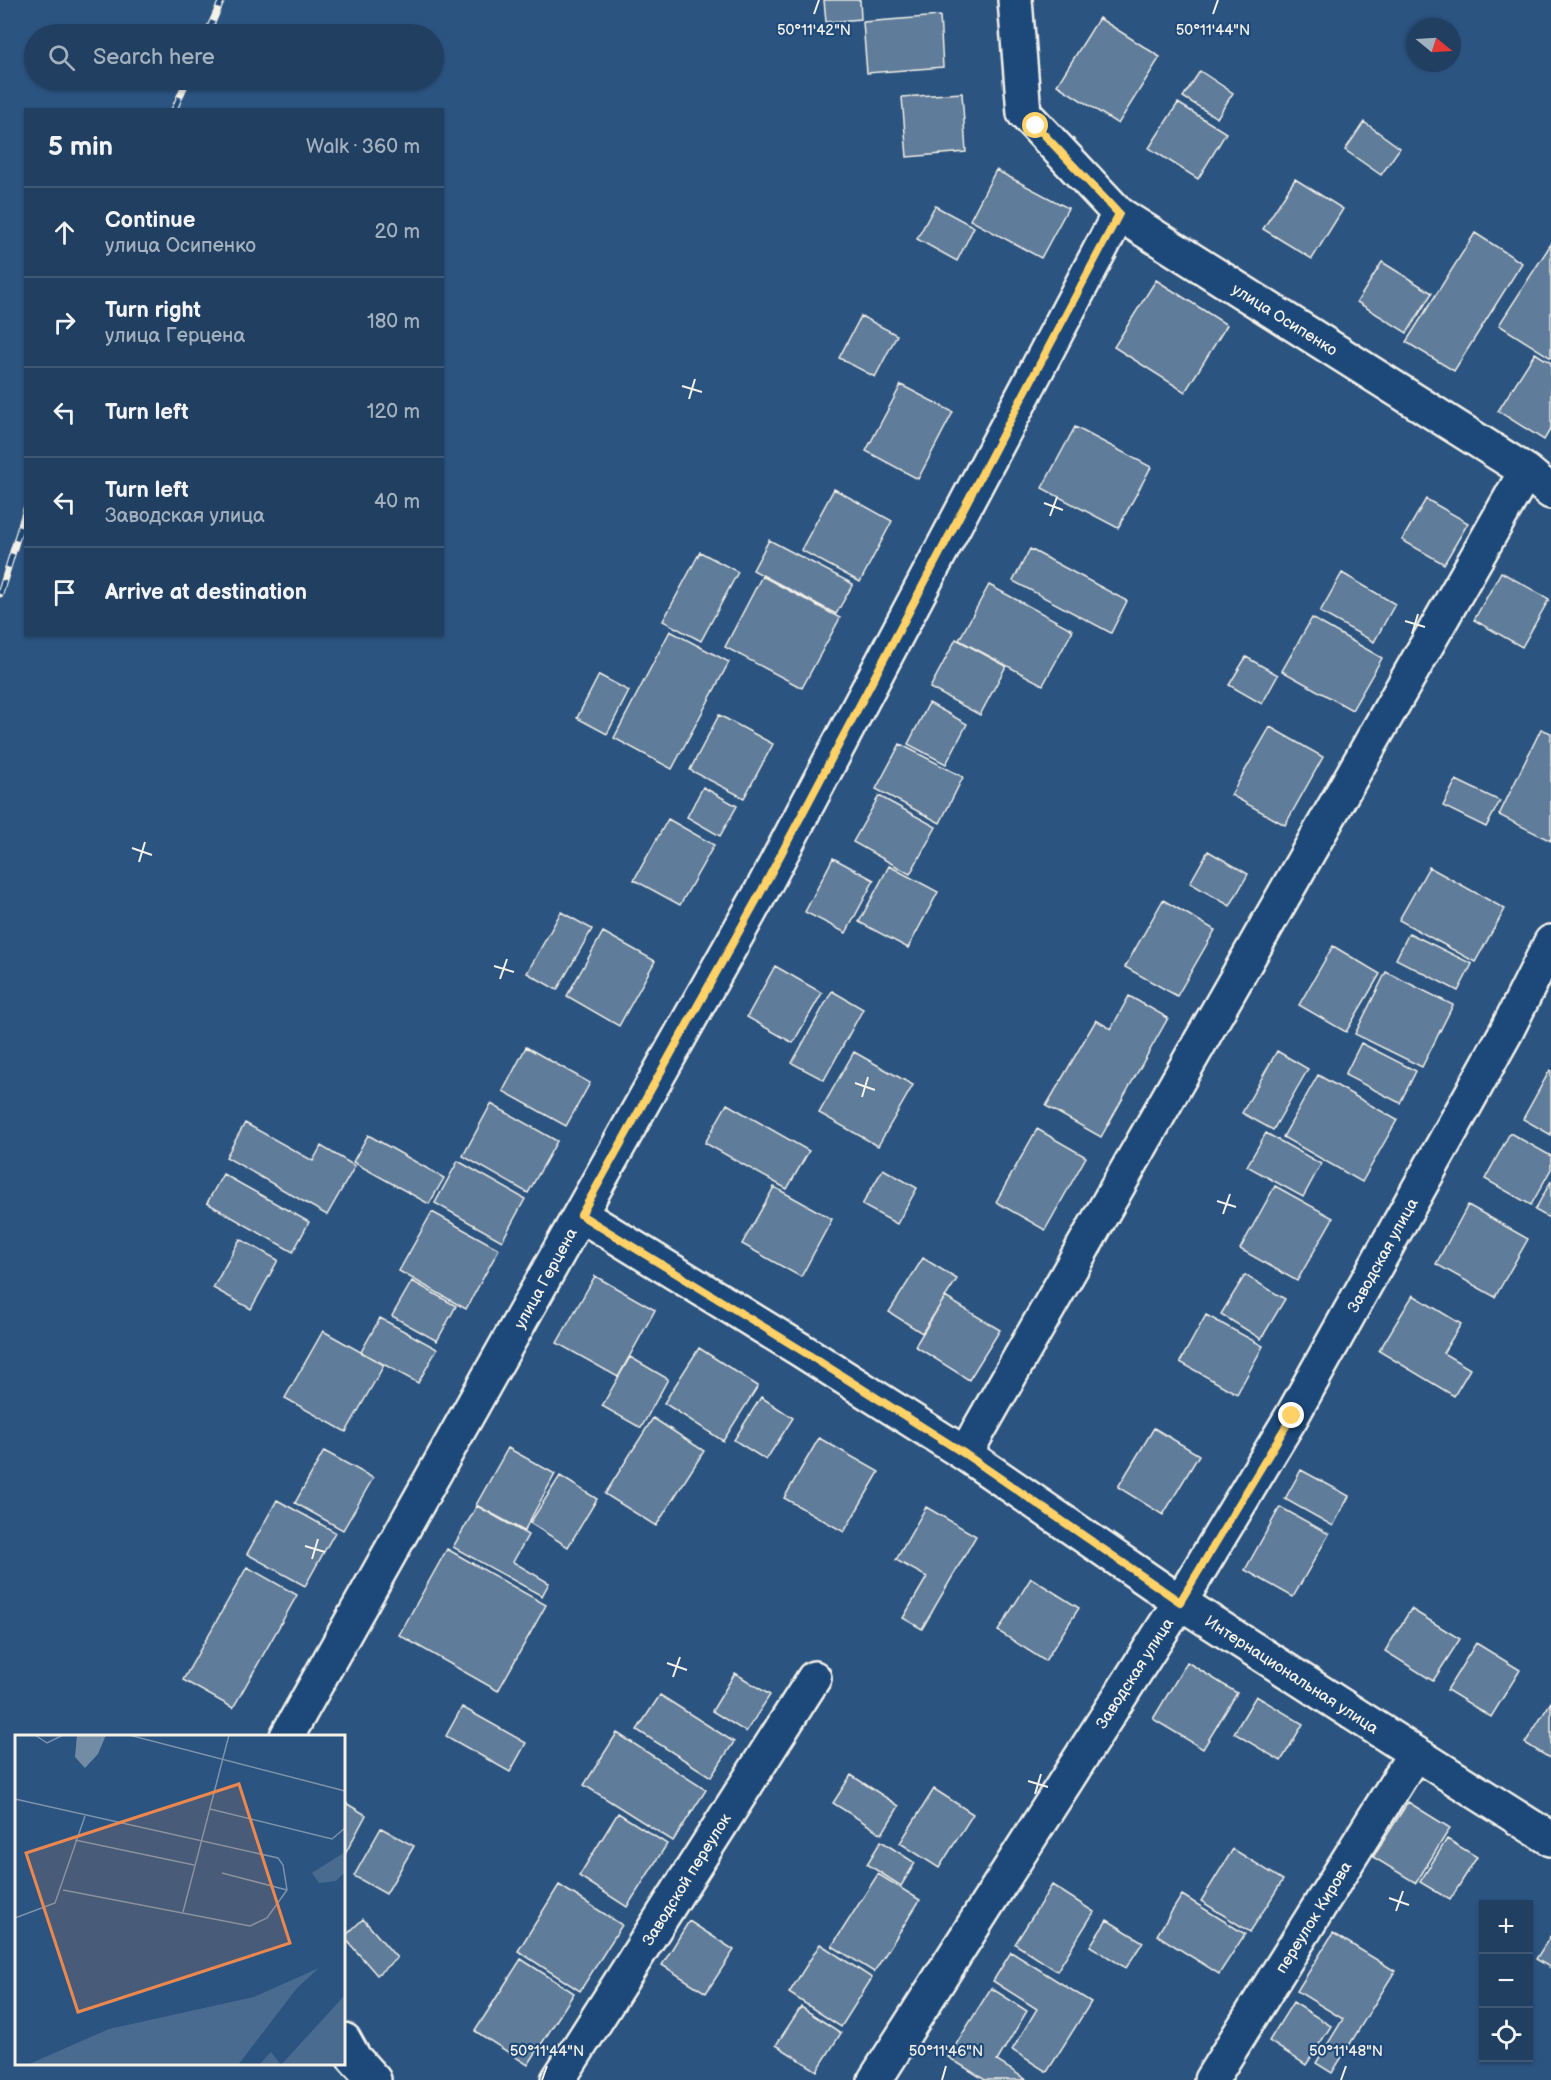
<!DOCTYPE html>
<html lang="en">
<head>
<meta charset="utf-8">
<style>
	body { margin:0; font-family:"Balsamiq Sans",sans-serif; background:#294667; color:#f1f3f6 }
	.controls { position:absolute; right:18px; bottom:18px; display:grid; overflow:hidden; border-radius:0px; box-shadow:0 2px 4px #0004 }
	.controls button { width:54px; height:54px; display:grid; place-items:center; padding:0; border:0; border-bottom:2px solid #3e5876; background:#213f61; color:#f1f3f6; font:30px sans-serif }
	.compass { position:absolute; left:1407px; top:18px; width:54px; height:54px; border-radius:50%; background:#213f61; box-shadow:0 2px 4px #0004; rotate:108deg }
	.stop { position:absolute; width:18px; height:18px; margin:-14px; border:4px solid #ffd166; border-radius:50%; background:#fff }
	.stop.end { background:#ffd166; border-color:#fff; box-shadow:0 2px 6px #0008 }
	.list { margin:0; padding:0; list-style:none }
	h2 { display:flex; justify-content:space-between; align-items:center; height:78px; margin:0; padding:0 24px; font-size:26px }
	h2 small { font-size:20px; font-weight:400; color:#a2afbd }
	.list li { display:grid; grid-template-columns:39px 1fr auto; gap:18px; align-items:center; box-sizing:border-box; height:90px; padding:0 24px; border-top:2px solid #3e5876 }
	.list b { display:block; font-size:22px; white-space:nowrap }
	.list p { margin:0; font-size:20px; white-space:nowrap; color:#a2afbd }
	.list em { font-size:20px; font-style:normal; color:#a2afbd }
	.icon { flex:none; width:33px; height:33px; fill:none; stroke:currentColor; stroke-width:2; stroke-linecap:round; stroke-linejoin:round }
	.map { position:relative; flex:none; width:1551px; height:2080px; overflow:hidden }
	.search { position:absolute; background:#213f61; box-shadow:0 2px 4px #0004; left:24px; top:24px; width:420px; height:66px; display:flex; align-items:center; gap:15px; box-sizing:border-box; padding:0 21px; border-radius:33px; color:#a2afbd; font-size:22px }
	.panel { position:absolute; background:#213f61; box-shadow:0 2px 4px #0004; left:24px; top:108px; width:420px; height:528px; border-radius:0px }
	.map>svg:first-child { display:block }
</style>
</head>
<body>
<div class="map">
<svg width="1551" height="2080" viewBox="0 0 1551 2080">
	<rect width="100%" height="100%" fill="#2c5481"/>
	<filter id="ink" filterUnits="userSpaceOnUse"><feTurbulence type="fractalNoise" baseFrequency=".0167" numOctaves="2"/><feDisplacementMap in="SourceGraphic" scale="12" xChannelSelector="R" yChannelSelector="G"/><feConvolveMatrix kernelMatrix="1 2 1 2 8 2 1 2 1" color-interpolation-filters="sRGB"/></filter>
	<g filter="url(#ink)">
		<path fill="#5e7b9a" stroke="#f4f1e8" stroke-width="1.5" d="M 824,0 L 860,0 L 861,19 L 826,22 Z
			M 940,16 L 943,67 L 867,73 L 863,22 Z
			M 1099,18 L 1160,57 L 1118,124 L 1057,85 Z
			M 1200,71 L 1233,93 L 1217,118 L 1183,97 Z
			M 962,93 L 966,152 L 907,157 L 902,97 Z
			M 1178,103 L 1226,133 L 1198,179 L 1149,148 Z
			M 1364,122 L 1400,148 L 1381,175 L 1345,150 Z
			M 996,170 L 1068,208 L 1041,258 L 970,220 Z
			M 1295,179 L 1343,209 L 1312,259 L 1263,229 Z
			M 935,206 L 974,227 L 957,261 L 917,239 Z
			M 1475,233 L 1522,263 L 1454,371 L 1406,342 Z
			M 1551,244 L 1551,358 L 1499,325 Z
			M 1382,262 L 1432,293 L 1407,333 L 1357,302 Z
			M 1156,280 L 1227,325 L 1185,392 L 1114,347 Z
			M 861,316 L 897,335 L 875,377 L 839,358 Z
			M 1535,353 L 1551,363 L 1551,428 L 1544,440 L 1498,411 Z
			M 901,385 L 953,412 L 918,479 L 866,451 Z
			M 1075,427 L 1151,467 L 1118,528 L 1042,488 Z
			M 834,489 L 892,521 L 860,582 L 801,550 Z
			M 1426,499 L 1468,523 L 1444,564 L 1402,540 Z
			M 769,540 L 853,584 L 836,614 L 753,570 Z
			M 1030,549 L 1127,601 L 1111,633 L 1013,581 Z
			M 700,552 L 738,572 L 701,641 L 663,621 Z
			M 1501,572 L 1549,599 L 1522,647 L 1474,620 Z
			M 1342,573 L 1395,604 L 1374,642 L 1320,612 Z
			M 762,576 L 840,618 L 802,688 L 725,647 Z
			M 989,585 L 1073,630 L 1043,685 L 959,640 Z
			M 1312,618 L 1382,658 L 1352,710 L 1282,671 Z
			M 670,631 L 729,662 L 672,769 L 614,738 Z
			M 956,639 L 1006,666 L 980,715 L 930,688 Z
			M 1246,657 L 1278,675 L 1262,704 L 1229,685 Z
			M 599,675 L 629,691 L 607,734 L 577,718 Z
			M 929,703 L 967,724 L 946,764 L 908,744 Z
			M 719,715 L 773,744 L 744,798 L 690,770 Z
			M 1270,727 L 1323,757 L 1285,825 L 1231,795 Z
			M 1541,729 L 1551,733 L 1551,841 L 1499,815 Z
			M 900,744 L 963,777 L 940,823 L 876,789 Z
			M 1456,780 L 1500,801 L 1486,827 L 1443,806 Z
			M 703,787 L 737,806 L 720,836 L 687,817 Z
			M 879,796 L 936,827 L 910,874 L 853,842 Z
			M 668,819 L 714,845 L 680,905 L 634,880 Z
			M 1208,851 L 1248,874 L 1230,906 L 1190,883 Z
			M 833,858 L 874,880 L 846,933 L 805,912 Z
			M 889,866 L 938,892 L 908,948 L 859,922 Z
			M 1429,867 L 1505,909 L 1475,962 L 1399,920 Z
			M 1163,900 L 1215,930 L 1177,996 L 1125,967 Z
			M 561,912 L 592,929 L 557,990 L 527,973 Z
			M 603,932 L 655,961 L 619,1026 L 567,996 Z
			M 1409,933 L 1472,964 L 1458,991 L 1396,959 Z
			M 1333,946 L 1380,974 L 1346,1032 L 1299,1005 Z
			M 775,966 L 822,993 L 793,1043 L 747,1017 Z
			M 1386,972 L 1453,1005 L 1422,1067 L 1355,1034 Z
			M 832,991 L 863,1009 L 824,1080 L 792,1063 Z
			M 1129,996 L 1168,1018 L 1101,1137 L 1046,1106 L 1096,1020 L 1111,1029 Z
			M 1361,1043 L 1416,1071 L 1400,1103 L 1345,1075 Z
			M 526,1047 L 590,1083 L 566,1126 L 503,1091 Z
			M 1277,1051 L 1308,1069 L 1273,1130 L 1242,1113 Z
			M 854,1052 L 913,1085 L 878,1146 L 819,1113 Z
			M 1550,1070 L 1551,1071 L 1551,1135 L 1523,1119 Z
			M 1318,1075 L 1397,1120 L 1362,1182 L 1283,1137 Z
			M 491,1104 L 557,1141 L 528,1193 L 463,1156 Z
			M 727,1104 L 809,1151 L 787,1189 L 705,1143 Z
			M 245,1123 L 313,1161 L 321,1146 L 355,1166 L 327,1215 L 226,1157 Z
			M 1037,1129 L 1086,1157 L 1045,1230 L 996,1202 Z
			M 1266,1133 L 1321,1164 L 1303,1197 L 1247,1166 Z
			M 1510,1133 L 1551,1156 L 1551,1169 L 1531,1205 L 1485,1179 Z
			M 368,1135 L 444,1178 L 429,1204 L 353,1162 Z
			M 458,1161 L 525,1199 L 502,1241 L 435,1203 Z
			M 883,1169 L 917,1188 L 897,1224 L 862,1205 Z
			M 223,1174 L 309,1222 L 293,1252 L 207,1203 Z
			M 1551,1181 L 1551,1219 L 1535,1210 Z
			M 1275,1186 L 1333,1218 L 1297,1281 L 1240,1249 Z
			M 774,1187 L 832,1219 L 801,1277 L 742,1244 Z
			M 1468,1205 L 1528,1239 L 1495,1297 L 1436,1264 Z
			M 432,1212 L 499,1249 L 466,1309 L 399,1271 Z
			M 240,1239 L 278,1260 L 251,1309 L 213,1288 Z
			M 923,1258 L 957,1279 L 922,1333 L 889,1312 Z
			M 1245,1275 L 1285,1299 L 1261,1339 L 1221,1314 Z
			M 595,1276 L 655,1310 L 618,1377 L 557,1343 Z
			M 412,1281 L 456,1306 L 437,1341 L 392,1316 Z
			M 1413,1295 L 1461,1324 L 1443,1353 L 1470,1369 L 1454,1396 L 1379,1351 Z
			M 945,1297 L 1000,1330 L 969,1380 L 915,1346 Z
			M 1206,1315 L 1263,1346 L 1237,1394 L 1180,1362 Z
			M 380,1318 L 437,1349 L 418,1383 L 361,1352 Z
			M 323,1331 L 384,1365 L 346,1432 L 285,1398 Z
			M 699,1348 L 758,1386 L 723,1441 L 664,1403 Z
			M 630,1357 L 668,1379 L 641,1428 L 602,1406 Z
			M 761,1397 L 793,1418 L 766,1460 L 734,1440 Z
			M 653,1418 L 704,1451 L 656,1526 L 605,1494 Z
			M 1154,1428 L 1199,1455 L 1163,1515 L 1118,1487 Z
			M 819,1438 L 879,1472 L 844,1532 L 784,1498 Z
			M 508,1448 L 555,1474 L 524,1531 L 476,1505 Z
			M 324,1451 L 373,1478 L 343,1530 L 295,1503 Z
			M 1301,1470 L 1349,1496 L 1333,1526 L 1285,1499 Z
			M 560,1476 L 597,1499 L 568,1547 L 530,1523 Z
			M 277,1500 L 335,1532 L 305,1586 L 247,1554 Z
			M 477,1506 L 528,1535 L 513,1562 L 549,1583 L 542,1596 L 453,1547 Z
			M 926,1507 L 976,1536 L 922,1629 L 903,1618 L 927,1577 L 896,1560 Z
			M 1280,1507 L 1329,1534 L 1293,1597 L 1245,1570 Z
			M 447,1549 L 546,1605 L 498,1691 L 399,1635 Z
			M 247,1567 L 297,1595 L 233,1708 L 183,1680 Z
			M 1031,1578 L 1079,1608 L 1045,1661 L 998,1631 Z
			M 1411,1609 L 1460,1639 L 1433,1681 L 1385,1651 Z
			M 1476,1643 L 1520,1670 L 1491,1717 L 1447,1690 Z
			M 1187,1662 L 1237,1693 L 1203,1749 L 1153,1719 Z
			M 735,1673 L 770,1695 L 746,1732 L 712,1711 Z
			M 660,1695 L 734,1742 L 711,1777 L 637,1730 Z
			M 1256,1696 L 1303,1724 L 1281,1761 L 1234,1733 Z
			M 1551,1702 L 1551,1759 L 1525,1743 Z
			M 462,1707 L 526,1743 L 510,1772 L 446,1736 Z
			M 617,1733 L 706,1790 L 673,1841 L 584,1785 Z
			M 851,1775 L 899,1806 L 882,1834 L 833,1803 Z
			M 934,1789 L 973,1814 L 939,1868 L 900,1843 Z
			M 344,1802 L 366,1815 L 344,1856 Z
			M 1408,1802 L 1450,1828 L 1416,1883 L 1373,1857 Z
			M 618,1813 L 667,1844 L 627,1907 L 579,1876 Z
			M 381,1828 L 414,1846 L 386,1894 L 354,1876 Z
			M 1447,1839 L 1477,1857 L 1450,1900 L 1420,1882 Z
			M 881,1841 L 915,1863 L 901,1886 L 867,1864 Z
			M 1233,1849 L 1283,1880 L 1250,1932 L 1201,1901 Z
			M 878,1874 L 920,1900 L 874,1972 L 832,1946 Z
			M 559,1885 L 622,1925 L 580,1991 L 518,1951 Z
			M 1052,1885 L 1094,1912 L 1057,1971 L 1015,1944 Z
			M 1182,1895 L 1245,1934 L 1219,1974 L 1157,1935 Z
			M 363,1919 L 397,1958 L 377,1975 L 344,1937 Z
			M 1107,1920 L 1143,1942 L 1126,1968 L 1090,1946 Z
			M 689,1921 L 734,1950 L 706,1993 L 662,1965 Z
			M 1333,1933 L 1395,1971 L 1332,2073 L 1316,2063 L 1343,2019 L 1297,1991 Z
			M 1551,1935 L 1551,1968 L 1536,1959 Z
			M 820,1944 L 872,1978 L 841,2027 L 789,1993 Z
			M 1011,1952 L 1091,2002 L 1047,2072 L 1012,2050 L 1037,2009 L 993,1981 Z
			M 521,1959 L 574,1993 L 528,2065 L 475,2031 Z
			M 991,1988 L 1027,2011 L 997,2061 L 1027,2080 L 985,2080 L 948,2057 Z
			M 1293,2002 L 1331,2026 L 1306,2065 L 1269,2041 Z
			M 801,2007 L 841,2033 L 817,2071 L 776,2045 Z"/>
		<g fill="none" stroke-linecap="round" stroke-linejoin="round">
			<defs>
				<path id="street" d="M 1015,0 L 1024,113 L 1119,214 L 1526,471 L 1551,492
					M 581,1215 L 801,1350 L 965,1454 L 1180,1602 L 1415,1753 L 1551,1839
					M 965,1454 L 1526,471
					M 287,1736 L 761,892 L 1119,214
					M 344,2040 L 354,2058 L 374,2080
					M 558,2080 L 814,1678
					M 875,2080 L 1180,1602 L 1292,1416 L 1506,1032 L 1551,942
					M 1211,2080 L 1415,1753"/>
			</defs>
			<use href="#street" stroke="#f4f1e8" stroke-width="38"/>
			<use href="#street" stroke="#1f4a7a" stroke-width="33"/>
			<defs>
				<path id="rail" d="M 207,34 L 222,0
					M 174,110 L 187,80
					M 0,594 L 26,509"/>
			</defs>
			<use href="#rail" stroke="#f4f1e8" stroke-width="7"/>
			<use href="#rail" stroke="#1f4a7a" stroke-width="4.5" stroke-dasharray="14" stroke-linecap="butt"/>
		</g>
	</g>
	<g fill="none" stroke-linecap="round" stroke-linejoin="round" filter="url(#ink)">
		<path stroke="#ffd166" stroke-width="8" d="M 1036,126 L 1119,214 L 761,892 L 581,1215 L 801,1350 L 965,1454 L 1180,1602 L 1292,1416"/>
	</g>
	<path fill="none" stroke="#f4f1e8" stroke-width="2" d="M 814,14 L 819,0M 1213,14 L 1218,0M 682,386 L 702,392M 689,399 L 695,379M 1044,503 L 1063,510M 1050,516 L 1057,497M 1405,621 L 1425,627M 1412,634 L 1418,614M 132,848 L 152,855M 139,862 L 145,842M 494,966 L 514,972M 500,979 L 507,959M 855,1083 L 875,1090M 862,1097 L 868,1077M 1217,1201 L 1236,1207M 1223,1214 L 1230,1194M 305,1546 L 325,1552M 312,1559 L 318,1539M 667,1663 L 687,1670M 673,1677 L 680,1657M 1028,1781 L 1048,1787M 1035,1794 L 1041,1774M 1389,1898 L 1409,1905M 1396,1911 L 1403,1891M 542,2080 L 547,2066M 942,2080 L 946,2066M 1341,2080 L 1346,2066"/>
	<g text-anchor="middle" stroke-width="4.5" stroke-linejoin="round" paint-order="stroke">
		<g font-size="16" fill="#f4f1e8" stroke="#1f4a7a">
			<text transform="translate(1285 319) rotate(32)" y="6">улица Осипенко</text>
			<text transform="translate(1382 1255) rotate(-61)" y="6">Заводская улица</text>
			<text transform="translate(545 1278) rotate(-61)" y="6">улица Герцена</text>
			<text transform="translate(1134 1673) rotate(-57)" y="6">Заводская улица</text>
			<text transform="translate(1292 1674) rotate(33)" y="6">Интернациональная улица</text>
			<text transform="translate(686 1879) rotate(-58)" y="6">Заводской переулок</text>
			<text transform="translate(1313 1917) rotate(-58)" y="6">переулок Кирова</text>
		</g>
	</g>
	<g transform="translate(15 1735)">
		<rect width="330" height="330" fill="#2c5481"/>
		<path d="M 330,117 L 330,137 L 321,146 L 304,148 L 297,138 ZM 304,233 L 282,253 L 223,330 L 12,330 L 94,294 L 239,262 ZM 330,260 L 330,330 L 244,330 L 256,317 L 266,330 Z" fill="#496b90"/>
		<path d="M 62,0 L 91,0 L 83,19 L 70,33 L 60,22 Z" fill="#738ca6"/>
		<path fill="none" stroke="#7c93aa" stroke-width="1.5" d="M 20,0 L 32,8 L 48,0M 114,0 L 330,56M 0,64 L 263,123 L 268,130 L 272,155 L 252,183 L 235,191 L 48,155M 195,74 L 317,104 L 330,93M 60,105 L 179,130M 207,138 L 272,155M 168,177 L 214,0M 0,183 L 40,168 L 70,81"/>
		<path fill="#ec874e" fill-opacity="0.15" stroke="#ec874e" stroke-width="3" d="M 224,49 L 275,208 L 63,277 L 11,118 Z"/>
		<rect width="330" height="330" fill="none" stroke="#f4f1e8" stroke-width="3"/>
	</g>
	<g font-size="15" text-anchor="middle" fill="#f4f1e8" stroke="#1f4a7a" stroke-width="4.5" stroke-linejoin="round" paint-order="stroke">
		<text x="814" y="35">50°11'42"N</text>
		<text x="1213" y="35">50°11'44"N</text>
		<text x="547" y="2056">50°11'44"N</text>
		<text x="946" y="2056">50°11'46"N</text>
		<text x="1346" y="2056">50°11'48"N</text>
	</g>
</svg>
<div class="controls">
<button>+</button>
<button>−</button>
<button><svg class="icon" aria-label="locate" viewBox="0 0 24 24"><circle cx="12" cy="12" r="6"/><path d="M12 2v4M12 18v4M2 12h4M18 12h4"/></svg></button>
</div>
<svg class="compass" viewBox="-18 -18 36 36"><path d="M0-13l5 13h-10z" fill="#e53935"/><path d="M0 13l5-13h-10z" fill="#a2afbd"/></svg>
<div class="stop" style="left:1036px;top:126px"></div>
<div class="stop end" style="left:1292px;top:1416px"></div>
<div class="search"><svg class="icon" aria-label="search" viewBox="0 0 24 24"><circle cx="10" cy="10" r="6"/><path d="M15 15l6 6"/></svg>Search here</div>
<section class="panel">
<h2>5 min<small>Walk · 360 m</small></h2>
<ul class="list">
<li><svg class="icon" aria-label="ahead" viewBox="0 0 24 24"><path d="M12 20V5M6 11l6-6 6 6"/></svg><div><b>Continue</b><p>улица Осипенко</p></div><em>20 m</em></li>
<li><svg class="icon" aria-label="right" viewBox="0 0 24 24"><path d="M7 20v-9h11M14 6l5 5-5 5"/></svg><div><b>Turn right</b><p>улица Герцена</p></div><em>180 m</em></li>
<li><svg class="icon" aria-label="left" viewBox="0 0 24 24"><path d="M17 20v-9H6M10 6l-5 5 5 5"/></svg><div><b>Turn left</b></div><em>120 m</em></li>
<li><svg class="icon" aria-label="left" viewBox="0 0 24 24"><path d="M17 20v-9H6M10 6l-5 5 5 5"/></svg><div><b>Turn left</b><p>Заводская улица</p></div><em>40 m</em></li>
<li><svg class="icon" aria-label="arrive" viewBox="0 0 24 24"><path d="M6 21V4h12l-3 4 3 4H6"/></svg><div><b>Arrive at destination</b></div></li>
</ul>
</section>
</div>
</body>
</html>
